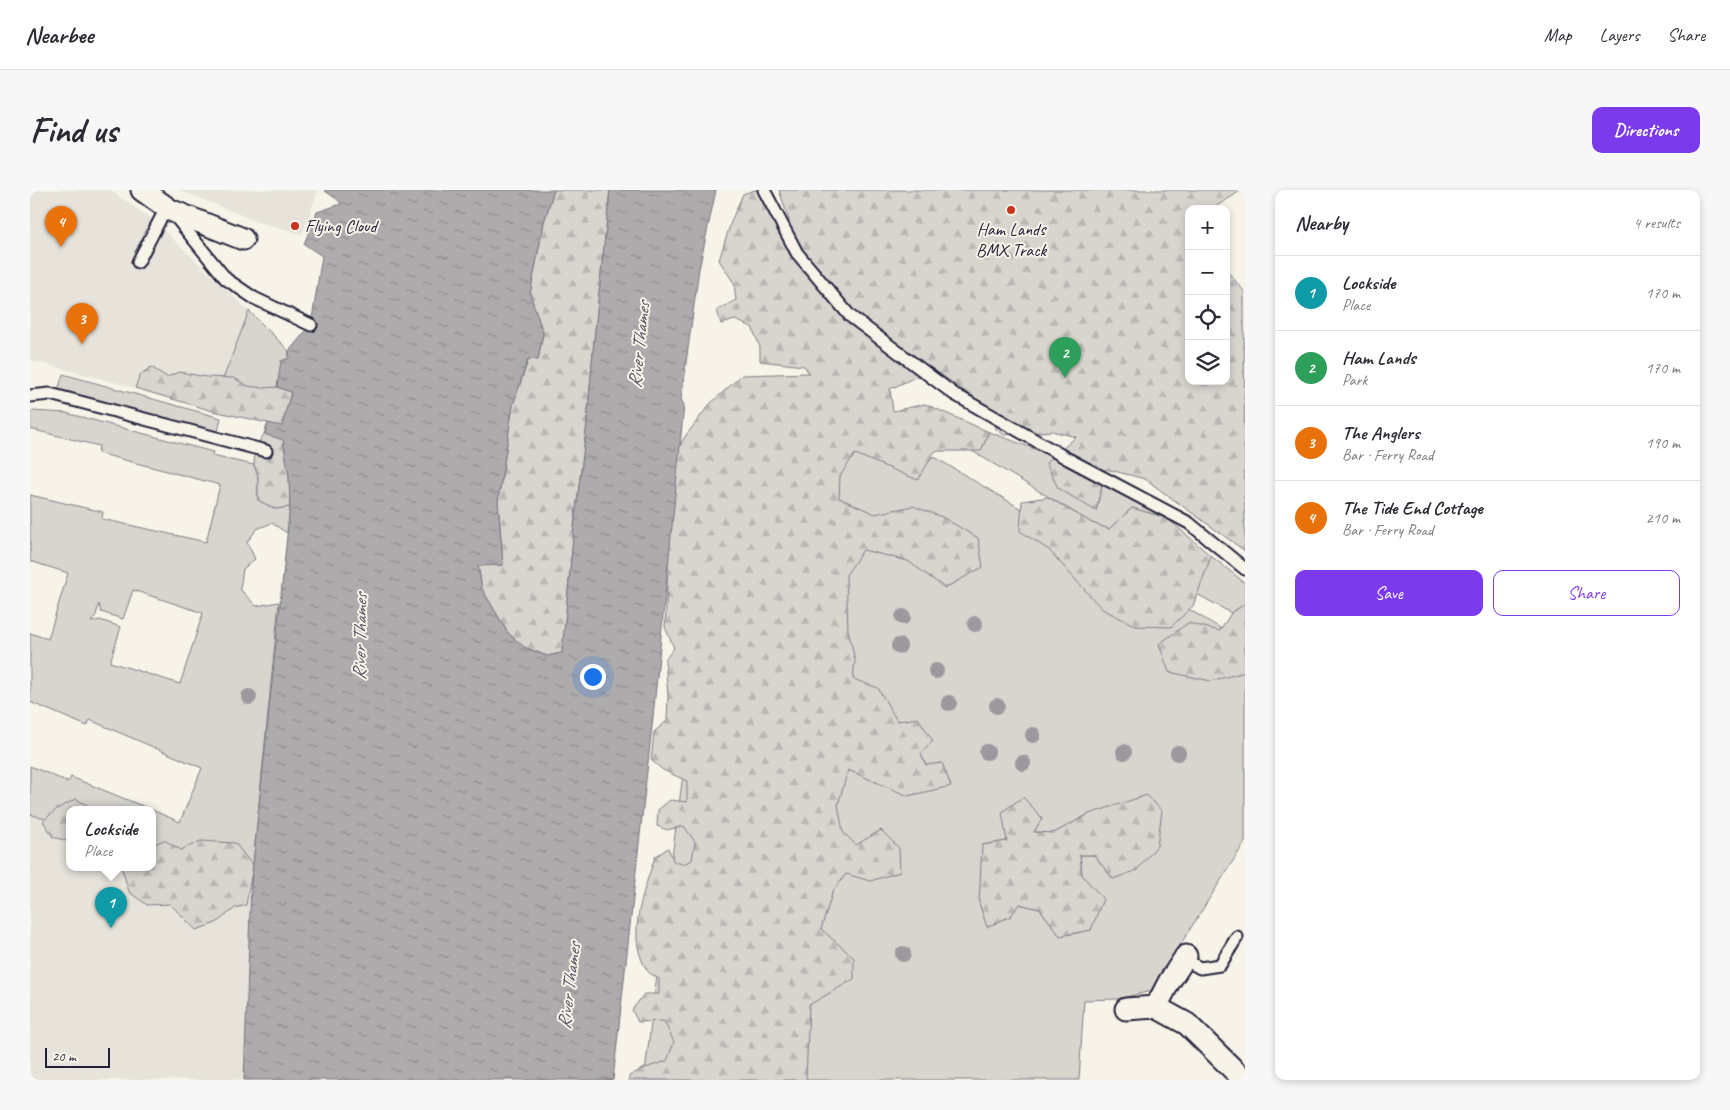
<!DOCTYPE html>
<html lang="en">
<head>
<meta charset="utf-8">
<style>
	body { margin:0; font-family:Caveat,sans-serif; background:#f7f7f7; color:#2b2b33 }
	.controls { position:absolute; right:15px; top:15px; display:grid; overflow:hidden; border-radius:10px; box-shadow:0 2px 8px #0003 }
	.controls button { width:45px; height:45px; display:grid; place-items:center; padding:0; border:0; border-bottom:1px solid #e1e1e2; background:#fff; color:#2b2b33; font:25px sans-serif }
	.scale { position:absolute; left:15px; bottom:12px; width:65px; box-sizing:border-box; padding-left:5px; border:2px solid #22223b; border-top:0; font-size:14px; line-height:18px; white-space:nowrap; color:#22223b; -webkit-text-stroke:4px #f7f3e8; paint-order:stroke }
	.you { position:absolute; left:562px; top:486px; width:18px; height:18px; margin:-12px; border:4px solid #fff; border-radius:50%; background:#1a73e8; box-shadow:0 0 0 8px #1a73e833 }
	.badge { display:grid; place-items:center; width:32px; height:32px; border-radius:50%; background:#7c3aed; color:#fff; font-size:16px; font-weight:700 }
	.pin { position:absolute; translate:-50% -41px; filter:drop-shadow(0 1px 2px #0008) }
	.pin::after { content:''; position:absolute; top:26px; width:18px; height:15px; background:inherit; clip-path:polygon(0 0,100% 0,50% 100%) }
	.popup { position:absolute; left:36px; top:616px; width:90px; height:65px; box-sizing:border-box; display:grid; place-content:center; border-radius:10px; background:#fff; filter:drop-shadow(0 1px 4px #0005); font-size:16px; white-space:nowrap; color:#7c7c81 }
	.popup b { font-size:19px; color:#2b2b33 }
	.popup::after { content:''; position:absolute; left:50%; top:100%; margin-left:-10px; border:10px solid transparent; border-top-color:#fff }
	.list { margin:0; padding:0; list-style:none }
	h2 { display:flex; justify-content:space-between; align-items:center; height:65px; margin:0; padding:0 20px; font-size:21px }
	h2 small { font-size:16px; font-weight:400; color:#7c7c81 }
	.list li { display:grid; grid-template-columns:32px 1fr auto; gap:15px; align-items:center; box-sizing:border-box; height:75px; padding:0 20px; border-top:1px solid #e1e1e2 }
	.list b { display:block; font-size:19px; white-space:nowrap }
	.list p { margin:0; font-size:16px; white-space:nowrap; color:#7c7c81 }
	.list em { font-size:16px; font-style:normal; color:#7c7c81 }
	.actions { display:flex; gap:10px; padding:15px 20px }
	.actions a { flex:1; padding:11px 0; border:1px solid #7c3aed; border-radius:10px; text-align:center; font-size:18px; color:#7c3aed }
	.actions .main { background:#7c3aed; color:#fff }
	.icon { flex:none; width:28px; height:28px; fill:none; stroke:currentColor; stroke-width:2; stroke-linecap:round; stroke-linejoin:round }
	.map { position:relative; flex:none; width:1215px; height:890px; overflow:hidden; border-radius:10px }
	header { display:flex; align-items:center; gap:30px; box-sizing:border-box; height:70px; padding:0 25px; background:#fff; border-bottom:1px solid #e1e1e2 }
	header strong { font-size:24px }
	nav { display:flex; gap:28px; margin-inline-start:auto; font-size:18px }
	.intro { display:flex; align-items:center; justify-content:space-between; box-sizing:border-box; height:120px; padding:0 30px }
	h1 { margin:0; font-size:35px }
	.button { padding:12px 22px; border-radius:10px; background:#7c3aed; color:#fff; font-size:18px; font-weight:700 }
	main { display:flex; gap:30px; padding:0 30px }
	aside { flex:1; background:#fff; border-radius:10px; box-shadow:0 2px 8px #0003 }
	.map>svg:first-child { display:block }
</style>
</head>
<body>
<header>
<strong>Nearbee</strong>
<nav><a>Map</a><a>Layers</a><a>Share</a></nav>
</header>
<div class="intro"><h1>Find us</h1><a class="button">Directions</a></div>
<main>
<div class="map">
<svg width="1215" height="890" viewBox="0 0 1215 890">
	<defs>
		<pattern id="forest-firs" width="22" height="20" patternUnits="userSpaceOnUse" patternTransform="scale(1.25)"><rect width="22" height="20" fill="#d8d5cf"/><path d="M5 1l3.5 6h-7zM16 11l3.5 6h-7z" fill="#b9b7b3"/></pattern>
		<pattern id="water-ripples" width="26" height="14" patternUnits="userSpaceOnUse" patternTransform="scale(1.25)"><rect width="26" height="14" fill="#aeabad"/><path d="M2 4q2-2 4 0t4 0M15 11q2-2 4 0t4 0" fill="none" stroke="#8d8b8e"/></pattern>
	</defs>
	<rect width="100%" height="100%" fill="#f7f3e8"/>
	<filter id="ink" filterUnits="userSpaceOnUse"><feTurbulence type="fractalNoise" baseFrequency=".02" numOctaves="2"/><feDisplacementMap in="SourceGraphic" scale="10" xChannelSelector="R" yChannelSelector="G"/><feConvolveMatrix kernelMatrix="1 2 1 2 8 2 1 2 1" color-interpolation-filters="sRGB"/></filter>
	<g filter="url(#ink)">
		<path fill="#e7e3db" d="M 0,0 L 80,0 L 122,29 L 219,121 L 190,197 L 184,221 L 87,193 L 0,170 Z
			M 149,0 L 287,0 L 288,1 L 272,44 L 228,32 Z
			M 0,624 L 40,638 L 40,677 L 122,677 L 122,664 L 221,694 L 214,890 L 0,890 Z"/>
		<path fill="#d8d5cf" stroke="#7d7c85" fill-rule="evenodd" d="M 219,121 L 259,161 L 261,202 L 190,197 Z
			M 33,184 L 191,228 L 187,246 L 27,204 Z
			M 2,221 L 36,223 L 183,262 L 182,266 L 224,275 L 228,286 L 228,310 L 245,319 L 260,317 L 257,343 L 242,333 L 227,339 L 217,352 L 225,369 L 213,379 L 210,399 L 226,416 L 249,412 L 221,694 L 122,664 L 122,620 L 150,632 L 172,578 L 60,530 L 57,536 L 0,512 L 0,443 L 18,449 L 38,383 L 0,371 L 0,305 L 73,322 L 72,329 L 176,352 L 190,295 L 68,263 L 69,256 L 0,239 L 0,222 ZM 103,400 L 173,423 L 150,494 L 80,472 L 91,437 L 70,430 L 61,432 L 66,425 L 69,414 L 71,422 L 93,429 Z
			M 841,229 L 1215,453 L 1215,652 L 1121,801 L 1087,809 L 1054,810 L 1049,890 L 614,890 L 636,712 L 683,360 ZM 1059,624 L 1064,665 L 1050,665 L 1052,685 L 1061,740 L 1030,746 L 1010,719 L 989,714 L 952,655 L 977,651 L 1012,628 L 1004,642 L 1024,643 Z
			M 959,242 L 1024,266 L 1066,321 L 1073,292 L 1137,328 L 1102,318 L 1079,339 L 1062,333 L 942,261 L 951,260 Z
			M 1181,366 L 1215,393 L 1215,414 L 1201,423 L 1167,404 Z
			M 0,576 L 38,592 L 41,587 L 120,619 L 40,619 L 40,638 L 0,624 Z"/>
		<path fill="url(#forest-firs)" stroke="#7d7c85" d="M 524,0 L 580,0 L 564,150 L 557,233 L 545,328 L 532,463 L 517,466 L 494,457 L 478,443 L 452,399 L 448,375 L 473,375 L 468,311 L 483,215 L 499,168 L 508,170 L 513,143 L 500,104 L 514,32 Z
			M 725,0 L 730,0 L 753,47 L 759,30 L 749,0 L 1212,0 L 1182,19 L 1159,19 L 1159,33 L 1157,35 L 1159,37 L 1159,191 L 1196,191 L 1196,80 L 1214,101 L 1215,361 L 1115,289 L 1076,279 L 1066,321 L 1028,298 L 1016,273 L 1046,247 L 1022,241 L 974,245 L 966,239 L 965,222 L 903,179 L 860,199 L 863,221 L 895,214 L 959,242 L 951,261 L 905,261 L 888,290 L 825,264 L 810,286 L 809,308 L 845,324 L 883,316 L 912,327 L 948,348 L 953,377 L 915,398 L 878,371 L 833,360 L 816,385 L 818,440 L 825,470 L 823,489 L 848,498 L 867,531 L 888,528 L 903,551 L 891,564 L 896,575 L 912,573 L 921,596 L 878,606 L 818,580 L 808,615 L 813,642 L 826,655 L 851,640 L 869,658 L 870,682 L 840,691 L 816,684 L 803,701 L 791,739 L 824,768 L 824,789 L 779,815 L 776,890 L 599,890 L 599,886 L 612,879 L 637,871 L 644,852 L 634,831 L 608,832 L 602,820 L 614,804 L 629,804 L 629,789 C 625,786 619,784 617,780 C 595,746 614,701 625,667 L 638,658 L 644,672 L 653,674 L 662,670 L 665,652 L 654,636 L 637,640 L 627,636 L 628,620 L 640,610 L 657,612 L 657,591 L 633,580 L 621,570 L 624,542 L 637,531 L 638,506 L 635,470 L 644,458 L 635,437 L 643,271 L 654,248 L 680,214 L 712,185 L 779,183 L 774,176 L 730,171 L 730,157 L 722,137 L 705,130 L 691,134 L 687,120 L 706,110 L 704,93 L 689,70 L 702,29 L 713,4 Z
			M 121,177 L 137,187 L 149,182 L 177,187 L 204,188 L 218,196 L 233,198 L 247,197 L 261,202 L 252,236 L 259,286 L 260,317 L 245,319 L 228,310 L 228,286 L 224,275 L 225,258 L 234,244 L 238,233 L 183,221 L 105,198 L 110,185 Z
			M 1018,307 L 1062,333 L 1079,339 L 1102,318 L 1137,328 L 1181,366 L 1163,416 L 1141,437 L 1106,436 L 1072,419 L 1019,360 L 990,341 L 992,311 Z
			M 1215,414 L 1215,482 L 1181,491 L 1139,482 L 1129,454 L 1158,433 L 1190,441 L 1201,423 Z
			M 1117,605 L 1132,621 L 1127,656 L 1107,680 L 1083,689 L 1064,665 L 1050,665 L 1052,685 L 1073,709 L 1061,740 L 1030,746 L 1010,719 L 989,714 L 981,726 L 957,737 L 949,713 L 952,655 L 977,651 L 972,622 L 993,607 L 1012,628 L 1004,642 L 1024,643 L 1059,624 Z
			M 46,609 L 64,619 L 40,619 L 40,652 L 23,647 L 13,631 L 27,619 Z
			M 134,650 L 151,660 L 171,651 L 205,653 L 223,676 L 216,715 L 205,718 L 186,733 L 166,740 L 140,714 L 117,715 L 99,702 L 92,679 L 93,677 L 122,677 L 122,655 Z"/>
		<path fill="url(#water-ripples)" stroke="#76747f" d="M 295,0 L 524,0 L 514,32 L 500,104 L 513,143 L 508,170 L 498,169 L 483,215 L 468,311 L 473,375 L 448,376 L 452,399 L 478,443 L 494,457 L 517,466 L 532,463 L 545,328 L 557,233 L 564,150 L 580,0 L 686,0 L 669,79 L 651,209 L 654,215 L 623,527 L 583,890 L 214,890 L 221,694 L 260,317 L 259,286 L 253,250 L 235,244 L 238,233 L 252,236 L 261,202 L 247,197 L 251,171 L 259,168 L 259,161 L 281,135 L 292,66 L 274,54 L 287,22 L 311,14 L 307,9 L 295,1 Z"/>
		<g fill="none" stroke-linecap="round" stroke-linejoin="round">
			<defs>
				<path id="lane" d="M 734,0 L 767,63 L 820,126 L 924,204 L 1038,269 L 1159,333 L 1215,379
					M 144,25 L 196,89 L 224,108 L 281,135
					M 108,72 L 136,18
					M 0,206 L 20,204 L 236,261
					M 1154,769 L 1170,778 L 1190,775 L 1207,747"/>
				<path id="street" d="M 112,0 L 140,20 L 213,49
					M 1126,817 L 1157,834 L 1214,890
					M 1096,819 L 1126,817 L 1139,792 L 1156,766"/>
			</defs>
			<use href="#lane" stroke="#22223b" stroke-width="15"/>
			<use href="#street" stroke="#22223b" stroke-width="25"/>
			<use href="#lane" stroke="#f7f3e8" stroke-width="11"/>
			<use href="#street" stroke="#f7f3e8" stroke-width="21"/>
		</g>
		<g fill="#9b999d">
			<circle cx="873" cy="427" r="8"/>
			<circle cx="945" cy="434" r="8"/>
			<circle cx="869" cy="456" r="8"/>
			<circle cx="906" cy="481" r="8"/>
			<circle cx="219" cy="507" r="8"/>
			<circle cx="919" cy="513" r="8"/>
			<circle cx="967" cy="516" r="8"/>
			<circle cx="1003" cy="545" r="8"/>
			<circle cx="957" cy="562" r="8"/>
			<circle cx="1094" cy="562" r="8"/>
			<circle cx="1148" cy="563" r="8"/>
			<circle cx="993" cy="573" r="8"/>
			<circle cx="873" cy="764" r="8"/>
		</g>
	</g>
	<g fill="#c8321e" stroke="#f7f3e8" stroke-width="2">
		<circle cx="981" cy="20" r="5"/>
		<circle cx="265" cy="36" r="5"/>
	</g>
	<g text-anchor="middle" stroke-width="4" stroke-linejoin="round" paint-order="stroke">
		<g font-size="18" fill="#22223b" stroke="#f7f3e8" text-anchor="start">
			<text x="275" y="42">Flying Cloud</text>
			<text x="981" y="45" text-anchor="middle">Ham Lands<tspan x="981" dy="21">BMX Track</tspan></text>
		</g>
		<g font-size="19" font-style="italic" fill="#535263" stroke="#f7f3e8">
			<text transform="translate(608 155) rotate(-84)" y="7">River Thames</text>
			<text transform="translate(329 447) rotate(-89)" y="7">River Thames</text>
			<text transform="translate(538 796) rotate(-83)" y="7">River Thames</text>
		</g>
	</g>
</svg>
<div class="controls">
<button>+</button>
<button>−</button>
<button><svg class="icon" aria-label="locate" viewBox="0 0 24 24"><circle cx="12" cy="12" r="6"/><path d="M12 2v4M12 18v4M2 12h4M18 12h4"/></svg></button>
<button><svg class="icon" aria-label="layers" viewBox="0 0 24 24"><path d="M12 4l9 5-9 5-9-5zM3 14l9 5 9-5"/></svg></button>
</div>
<div class="scale">20 m</div>
<div class="you"></div>
<div class="pin badge" style="left:81px;top:738px;background:#0f9aa8">1</div>
<div class="popup"><b>Lockside</b>Place</div>
<div class="pin badge" style="left:1035px;top:188px;background:#2e9e5b">2</div>
<div class="pin badge" style="left:52px;top:154px;background:#e8710a">3</div>
<div class="pin badge" style="left:31px;top:57px;background:#e8710a">4</div>
</div>
<aside>
<h2>Nearby<small>4 results</small></h2>
<ul class="list">
<li><span class="badge" style="background:#0f9aa8">1</span><div><b>Lockside</b><p>Place</p></div><em>170 m</em></li>
<li><span class="badge" style="background:#2e9e5b">2</span><div><b>Ham Lands</b><p>Park</p></div><em>170 m</em></li>
<li><span class="badge" style="background:#e8710a">3</span><div><b>The Anglers</b><p>Bar · Ferry Road</p></div><em>190 m</em></li>
<li><span class="badge" style="background:#e8710a">4</span><div><b>The Tide End Cottage</b><p>Bar · Ferry Road</p></div><em>210 m</em></li>
</ul>
<div class="actions"><a class="main">Save</a><a>Share</a></div>
</aside>
</main>
</body>
</html>
